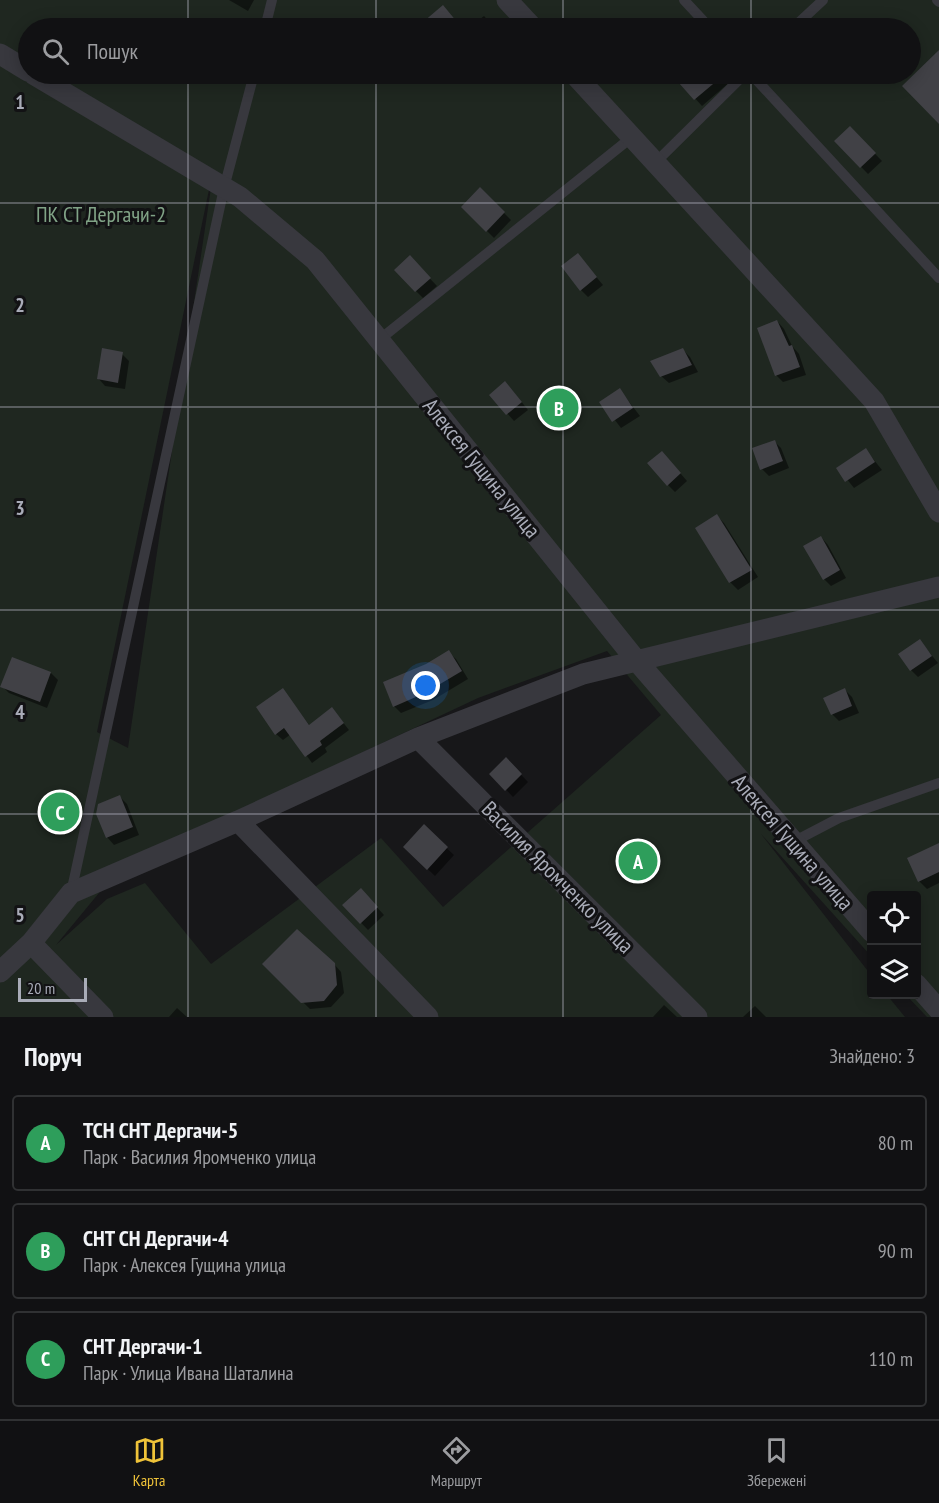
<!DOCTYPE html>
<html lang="uk">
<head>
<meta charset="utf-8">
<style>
	body { margin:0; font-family:"PT Sans Narrow",sans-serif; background:#1a1a1c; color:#f1f3f6 }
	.controls { position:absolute; right:18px; bottom:18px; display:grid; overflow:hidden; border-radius:6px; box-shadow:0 3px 15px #0003 }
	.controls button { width:54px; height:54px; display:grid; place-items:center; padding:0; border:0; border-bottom:2px solid #303133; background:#111113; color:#f1f3f6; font:30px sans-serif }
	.scale { position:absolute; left:18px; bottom:15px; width:69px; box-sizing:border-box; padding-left:6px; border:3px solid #a9acb8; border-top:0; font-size:16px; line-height:21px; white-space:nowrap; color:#a9acb8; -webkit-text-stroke:4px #121214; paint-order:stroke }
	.you { position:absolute; left:426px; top:686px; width:21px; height:21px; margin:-15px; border:4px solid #fff; border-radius:50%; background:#1a73e8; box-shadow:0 0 0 9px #1a73e833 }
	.badge { display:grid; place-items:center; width:39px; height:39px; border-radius:50%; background:#efc339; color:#fff; font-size:20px; font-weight:700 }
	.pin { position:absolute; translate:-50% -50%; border:3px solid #fff; box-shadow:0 2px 6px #0006 }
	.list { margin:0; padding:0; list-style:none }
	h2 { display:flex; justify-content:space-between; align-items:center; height:78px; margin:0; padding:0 24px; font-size:26px }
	h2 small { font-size:20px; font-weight:400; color:#9c9da0 }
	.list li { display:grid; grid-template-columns:39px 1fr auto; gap:18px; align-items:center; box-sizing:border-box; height:96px; margin:0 12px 12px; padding:0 12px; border:2px solid #303133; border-radius:6px }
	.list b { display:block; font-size:22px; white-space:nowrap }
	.list p { margin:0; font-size:20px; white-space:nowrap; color:#9c9da0 }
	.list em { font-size:20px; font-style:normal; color:#9c9da0 }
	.icon { flex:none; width:33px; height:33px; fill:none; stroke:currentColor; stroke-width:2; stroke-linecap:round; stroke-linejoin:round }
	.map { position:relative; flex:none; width:939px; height:1017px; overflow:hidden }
	.search { position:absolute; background:#111113; box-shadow:0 3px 15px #0003; left:18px; right:18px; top:18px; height:66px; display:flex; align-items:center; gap:15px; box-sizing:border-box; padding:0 21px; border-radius:33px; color:#9c9da0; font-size:22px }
	.sheet { height:402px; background:#111113 }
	nav { display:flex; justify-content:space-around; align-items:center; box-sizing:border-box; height:84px; border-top:2px solid #303133; background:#111113; font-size:16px; color:#9c9da0 }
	nav a { display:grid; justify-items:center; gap:3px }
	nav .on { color:#efc339 }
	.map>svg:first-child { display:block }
</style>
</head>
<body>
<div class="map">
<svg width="939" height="1017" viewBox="0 0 939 1017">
	<rect width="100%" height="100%" fill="#171719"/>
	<path fill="#1f2720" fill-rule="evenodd" d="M 0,0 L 939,0 L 939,1017 L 927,1017 L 906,995 L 916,994 L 916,896 L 872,896 L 871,956 L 761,834 L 871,975 L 872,994 L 887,995 L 905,1017 L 0,1017 ZM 28,28 L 910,28 L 910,74 L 28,74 ZM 211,180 L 212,181 L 128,748 L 97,732 ZM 607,651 L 661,715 L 443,907 L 381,838 L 211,964 L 145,883 L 107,899 L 56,945 L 113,876 L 270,796 L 478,698 Z"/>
	<path fill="#0007" d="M 229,0 L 254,0 L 248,11 Z
		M 442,7 L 462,28 L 418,28 Z
		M 484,16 L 495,28 L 469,28 Z
		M 673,74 L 724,74 L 731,81 L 702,106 Z
		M 850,128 L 882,161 L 868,174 L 836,141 Z
		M 480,189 L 511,220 L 494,238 L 463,207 Z
		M 578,255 L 603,285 L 588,297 L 581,290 Z
		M 417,265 L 437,286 L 423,298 L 416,291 Z
		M 777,321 L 784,329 L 792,346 L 799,354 L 806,375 L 783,382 L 776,375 Z
		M 683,350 L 690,357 L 698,372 L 669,383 L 661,376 Z
		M 122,354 L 129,361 L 125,389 L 105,386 L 98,378 Z
		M 512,390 L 528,410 L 514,421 L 491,395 Z
		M 620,390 L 640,416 L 621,428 L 601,402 Z
		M 774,441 L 781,448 L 789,468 L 769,476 L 762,469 Z
		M 866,450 L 882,470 L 854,488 L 838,468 Z
		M 669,460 L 687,481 L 675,492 L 668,485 Z
		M 717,516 L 724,523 L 758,577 L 738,590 L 730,582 L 697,528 Z
		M 821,537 L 828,545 L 846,578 L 831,586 L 824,579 Z
		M 920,641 L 938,663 L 918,677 L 911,670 Z
		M 448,652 L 456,659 L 468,679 L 433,700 L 401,713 L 394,706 L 427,665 Z
		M 51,673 L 58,680 L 47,708 L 9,693 L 2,686 Z
		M 283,690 L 310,726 L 338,716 L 349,730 L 325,748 L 327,752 L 312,763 L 291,734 L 283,740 L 276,734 Z
		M 845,690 L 852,697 L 859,713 L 839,721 L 832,714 Z
		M 506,759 L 528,782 L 513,797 L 491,774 Z
		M 120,797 L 127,804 L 139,835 L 114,845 L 107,837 Z
		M 424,827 L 454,855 L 435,876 L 405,847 Z
		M 939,851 L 939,883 L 927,889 L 919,881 L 909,859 Z
		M 361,890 L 384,915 L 368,930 L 344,905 Z
		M 264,964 L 334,964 L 341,972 L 344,993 L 331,1007 L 310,1009 Z
		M 664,1005 L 677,1017 L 653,1017 Z
		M 755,1006 L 766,1017 L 743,1017 Z
		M 177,1008 L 187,1017 L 169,1017 Z"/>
	<path fill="#414146" d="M 443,5 L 462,28 L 416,28 Z
		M 939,50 L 939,124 L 902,86 Z
		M 671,74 L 725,74 L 694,100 Z
		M 850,126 L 876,153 L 860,168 L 834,141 Z
		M 480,187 L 505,212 L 486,232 L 461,207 Z
		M 578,253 L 597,277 L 580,291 L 561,266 Z
		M 410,255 L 431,278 L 415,292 L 394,270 Z
		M 777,320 L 789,346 L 792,345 L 800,367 L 775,376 L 757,328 Z
		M 102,348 L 123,352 L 118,383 L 97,379 Z
		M 683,348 L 692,365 L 660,377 L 650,361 Z
		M 505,381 L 522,402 L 506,415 L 489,395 Z
		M 620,388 L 633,408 L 612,422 L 599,402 Z
		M 775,440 L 783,461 L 760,470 L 752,448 Z
		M 866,448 L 875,462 L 845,482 L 836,468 Z
		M 662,451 L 681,473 L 667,486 L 647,463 Z
		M 717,514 L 752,570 L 729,583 L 695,528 Z
		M 821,536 L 840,570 L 823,580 L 803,546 Z
		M 920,639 L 932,656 L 910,671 L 898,654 Z
		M 449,650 L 462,671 L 425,693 L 393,707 L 383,682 L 426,664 Z
		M 12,657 L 51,672 L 40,702 L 0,687 Z
		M 283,688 L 309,725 L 332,707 L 344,723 L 320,741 L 322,745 L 305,757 L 284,728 L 275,735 L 256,707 Z
		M 845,688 L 852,706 L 831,715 L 823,698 Z
		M 506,757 L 522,774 L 505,791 L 489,774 Z
		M 120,795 L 133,827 L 106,838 L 96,814 L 98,804 Z
		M 424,824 L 448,847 L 427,870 L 403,847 Z
		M 939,843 L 939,872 L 918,882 L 907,858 Z
		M 361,888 L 378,907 L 360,924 L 342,905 Z
		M 297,929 L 335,963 L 337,985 L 324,1001 L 301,1003 L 262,964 Z"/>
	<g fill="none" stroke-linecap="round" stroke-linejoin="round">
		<path stroke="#38383e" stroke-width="10" d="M 684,0 L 710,28
			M 937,0 L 939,2
			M 265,28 L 272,0
			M 793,28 L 823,0
			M 751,74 L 939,278
			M 655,163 L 745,74
			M 379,340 L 632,137
			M 793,842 L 839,818 L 939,783
			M 71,893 L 224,188 L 254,74"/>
		<path stroke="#38383e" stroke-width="21" d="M 507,0 L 533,28
			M 0,54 L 28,71
			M 33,74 L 240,197 L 315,260 L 636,660 L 872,932
			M 574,74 L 874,401 L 939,512
			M 418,738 L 697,1017
			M 238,821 L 428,1017
			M 31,943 L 103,1017
			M 0,972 L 31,943 L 71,893 L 238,821 L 418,738 L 583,674 L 939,587
			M 916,984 L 939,1010"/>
	</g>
	<path fill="none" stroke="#a9acb8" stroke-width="1.5" stroke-opacity="0.55" d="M 188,0 L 188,28M 376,0 L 376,28M 563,0 L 563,28M 751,0 L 751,28M 188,74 L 188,1017M 376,74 L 376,1017M 563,74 L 563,1017M 751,74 L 751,1017M 0,203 L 939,203M 0,407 L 939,407M 0,610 L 939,610M 0,814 L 939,814"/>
	<g text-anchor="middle" stroke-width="6" stroke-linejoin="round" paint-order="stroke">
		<g font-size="22" fill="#80a386" stroke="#121214">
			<text x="101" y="222">ПК СТ Дергачи-2</text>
		</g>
		<g font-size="22" fill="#a9acb8" stroke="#121214">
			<text transform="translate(482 468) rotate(51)" y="8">Алексея Гущина улица</text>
			<text transform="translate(793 842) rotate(49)" y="8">Алексея Гущина улица</text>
			<text transform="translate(558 877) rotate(45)" y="8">Василия Яромченко улица</text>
		</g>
	</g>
	<g font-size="20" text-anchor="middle" font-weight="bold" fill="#a9acb8" stroke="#121214" stroke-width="6" stroke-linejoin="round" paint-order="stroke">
		<text x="20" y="109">1</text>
		<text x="20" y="312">2</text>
		<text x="20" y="515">3</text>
		<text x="20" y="719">4</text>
		<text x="20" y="922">5</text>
	</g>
</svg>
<div class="controls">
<button><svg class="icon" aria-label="locate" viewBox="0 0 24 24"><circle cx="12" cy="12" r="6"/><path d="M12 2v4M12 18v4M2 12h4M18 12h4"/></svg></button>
<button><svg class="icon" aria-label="layers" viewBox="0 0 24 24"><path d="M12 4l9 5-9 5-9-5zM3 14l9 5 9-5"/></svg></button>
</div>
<div class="scale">20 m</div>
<div class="you"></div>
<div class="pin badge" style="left:638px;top:861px;background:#2e9e5b">A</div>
<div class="pin badge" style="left:559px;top:408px;background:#2e9e5b">B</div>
<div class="pin badge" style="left:60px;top:812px;background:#2e9e5b">C</div>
<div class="search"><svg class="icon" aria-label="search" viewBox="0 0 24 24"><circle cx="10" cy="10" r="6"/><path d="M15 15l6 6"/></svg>Пошук</div>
</div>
<section class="sheet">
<h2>Поруч<small>Знайдено: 3</small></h2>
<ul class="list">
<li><span class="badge" style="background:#2e9e5b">A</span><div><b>ТСН СНТ Дергачи-5</b><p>Парк · Василия Яромченко улица</p></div><em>80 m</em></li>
<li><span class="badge" style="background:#2e9e5b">B</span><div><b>СНТ СН Дергачи-4</b><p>Парк · Алексея Гущина улица</p></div><em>90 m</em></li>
<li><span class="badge" style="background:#2e9e5b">C</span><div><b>СНТ Дергачи-1</b><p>Парк · Улица Ивана Шаталина</p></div><em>110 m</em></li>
</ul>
</section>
<nav>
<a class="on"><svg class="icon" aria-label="map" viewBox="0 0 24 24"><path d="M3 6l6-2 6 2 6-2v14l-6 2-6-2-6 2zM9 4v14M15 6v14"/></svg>Карта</a>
<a><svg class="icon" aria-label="directions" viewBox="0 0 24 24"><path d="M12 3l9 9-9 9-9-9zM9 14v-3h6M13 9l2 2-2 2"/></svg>Маршрут</a>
<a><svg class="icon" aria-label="saved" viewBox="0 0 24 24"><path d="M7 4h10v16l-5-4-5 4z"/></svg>Збережені</a>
</nav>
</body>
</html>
